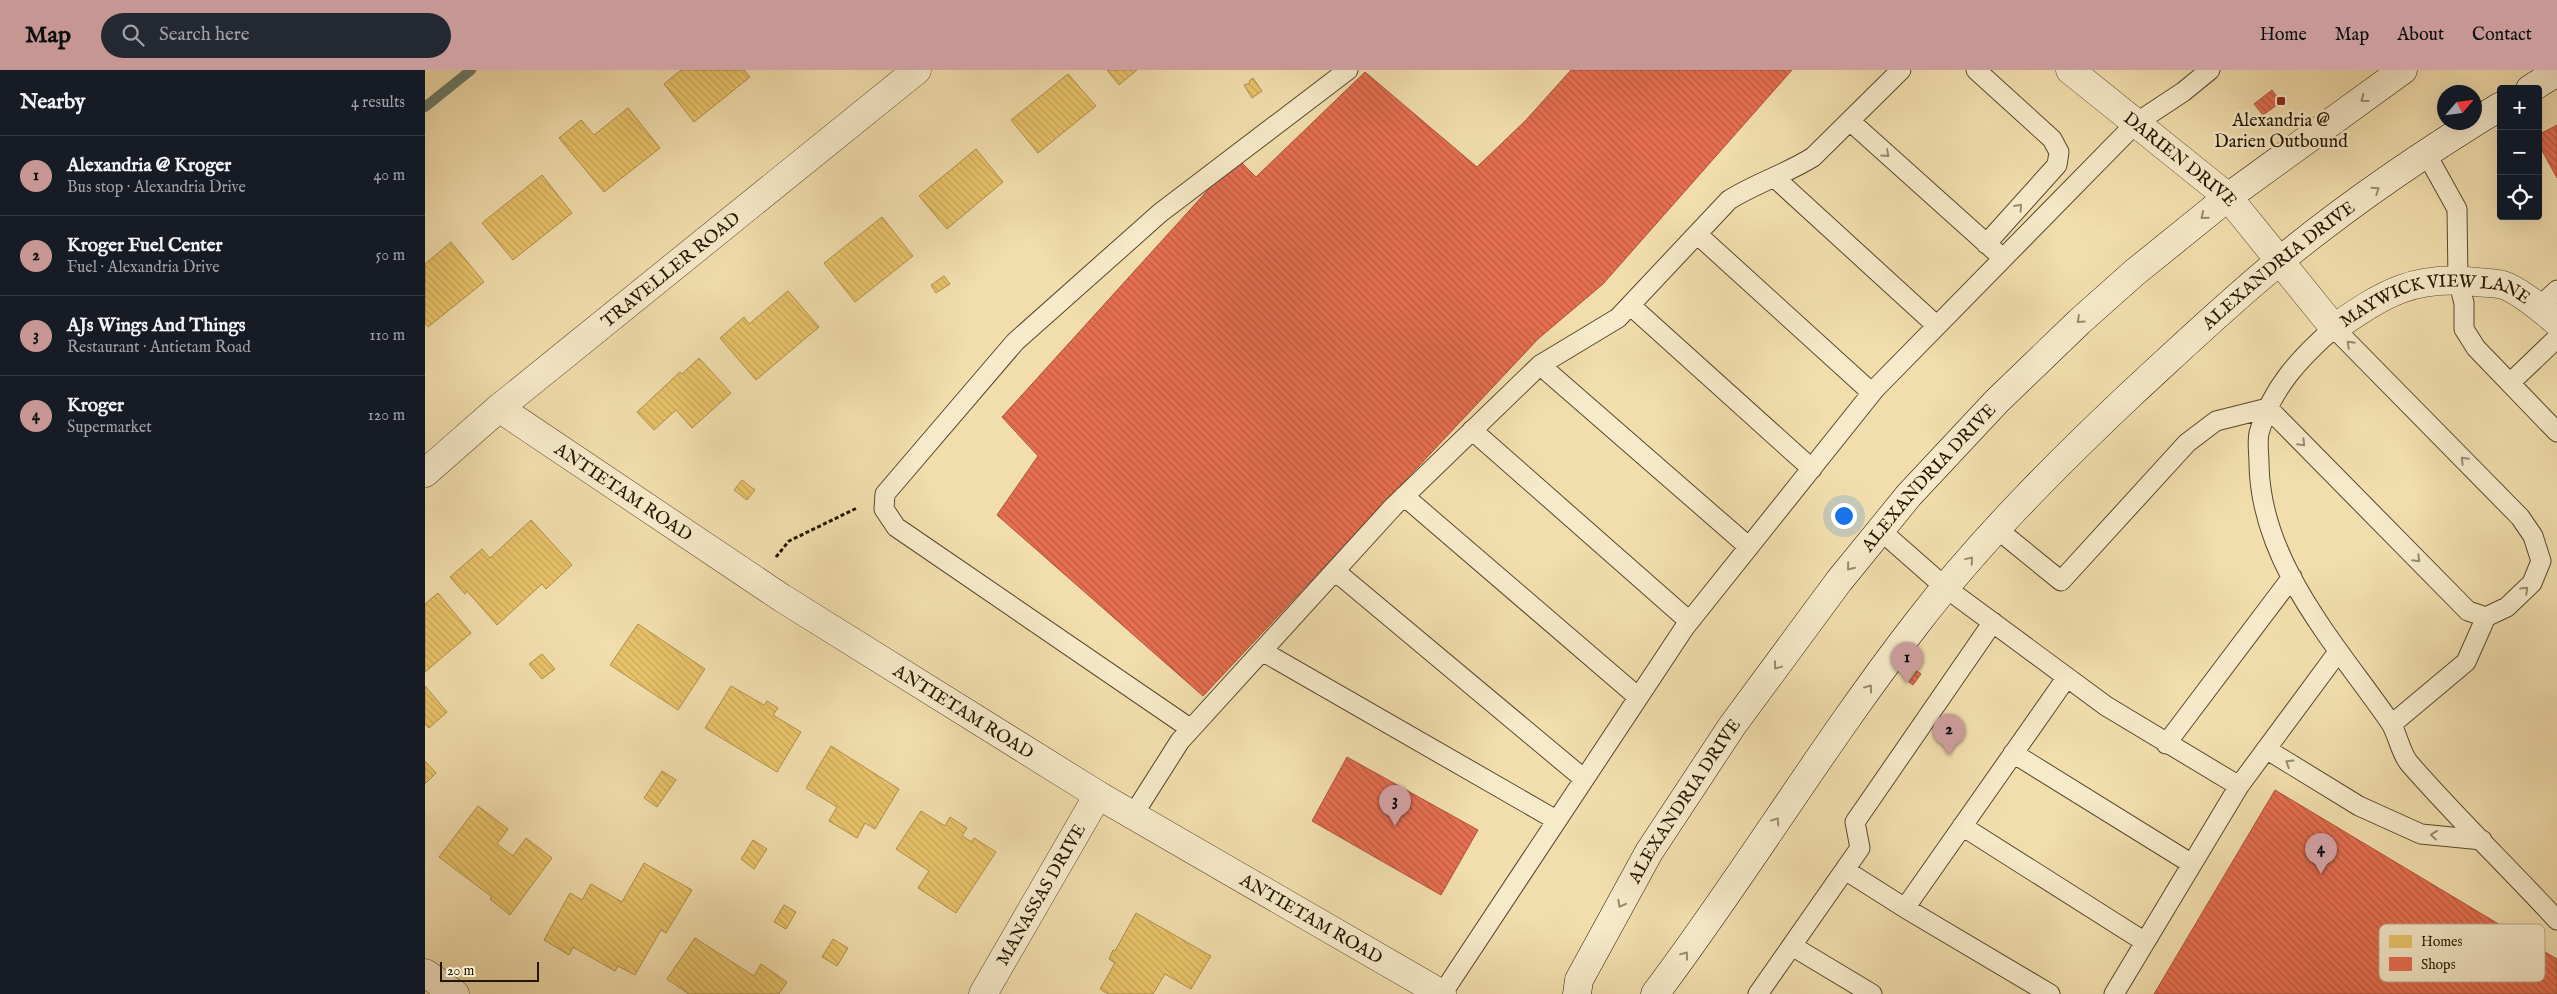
<!DOCTYPE html>
<html lang="en">
<head>
<meta charset="utf-8">
<style>
	body { margin:0; font-family:"IM FELL English",serif; background:#242831; color:#f1f3f6 }
	.controls { position:absolute; right:15px; top:15px; display:grid; overflow:hidden; border-radius:5px; box-shadow:0 5px 20px #0002 }
	.controls button { width:45px; height:45px; display:grid; place-items:center; padding:0; border:0; border-bottom:1px solid #363941; background:#171b24; color:#f1f3f6; font:25px sans-serif }
	.compass { position:absolute; left:2012px; top:15px; width:45px; height:45px; border-radius:50%; background:#171b24; box-shadow:0 5px 20px #0002; rotate:62deg }
	.scale { position:absolute; left:15px; bottom:12px; width:99px; box-sizing:border-box; padding-left:5px; border:2px solid #231603; border-top:0; font-size:14px; line-height:18px; white-space:nowrap; color:#231603; -webkit-text-stroke:4px #f7eaca; paint-order:stroke }
	.you { position:absolute; left:1418px; top:445px; width:18px; height:18px; margin:-12px; border:4px solid #fff; border-radius:50%; background:#1a73e8; box-shadow:0 0 0 8px #1a73e833 }
	.badge { display:grid; place-items:center; width:32px; height:32px; border-radius:50%; background:#c59692; color:#111; font-size:16px; font-weight:700 }
	.pin { position:absolute; translate:-50% -41px; filter:drop-shadow(0 1px 2px #0008) }
	.pin::after { content:''; position:absolute; top:26px; width:18px; height:15px; background:inherit; clip-path:polygon(0 0,100% 0,50% 100%) }
	.list { margin:0; padding:0; list-style:none }
	h2 { display:flex; justify-content:space-between; align-items:center; height:65px; margin:0; padding:0 20px; font-size:21px }
	h2 small { font-size:16px; font-weight:400; color:#9ea1a6 }
	.list li { display:grid; grid-template-columns:32px 1fr auto; gap:15px; align-items:center; box-sizing:border-box; height:80px; padding:0 20px; border-top:1px solid #363941 }
	.list b { display:block; font-size:19px; white-space:nowrap }
	.list p { margin:0; font-size:16px; white-space:nowrap; color:#9ea1a6 }
	.list em { font-size:16px; font-style:normal; color:#9ea1a6 }
	.icon { flex:none; width:28px; height:28px; fill:none; stroke:currentColor; stroke-width:2; stroke-linecap:round; stroke-linejoin:round }
	.map { position:relative; flex:none; width:2132px; height:924px; overflow:hidden }
	header { display:flex; align-items:center; gap:30px; box-sizing:border-box; height:70px; padding:0 25px; background:#c59692; color:#111 }
	header strong { font-size:24px }
	nav { display:flex; gap:28px; margin-inline-start:auto; font-size:18px }
	.search { width:350px; height:45px; background:#242831; display:flex; align-items:center; gap:12px; box-sizing:border-box; padding:0 18px; border-radius:28px; color:#9ea1a6; font-size:19px }
	main { display:flex }
	aside { flex:1; background:#171b24 }
	.map>svg:first-child { display:block }
</style>
</head>
<body>
<header>
<strong>Map</strong>
<div class="search"><svg class="icon" aria-label="search" viewBox="0 0 24 24"><circle cx="10" cy="10" r="6"/><path d="M15 15l6 6"/></svg>Search here</div>
<nav><a>Home</a><a>Map</a><a>About</a><a>Contact</a></nav>
</header>
<main>
<aside>
<h2>Nearby<small>4 results</small></h2>
<ul class="list">
<li><span class="badge">1</span><div><b>Alexandria @ Kroger</b><p>Bus stop · Alexandria Drive</p></div><em>40 m</em></li>
<li><span class="badge">2</span><div><b>Kroger Fuel Center</b><p>Fuel · Alexandria Drive</p></div><em>50 m</em></li>
<li><span class="badge">3</span><div><b>AJs Wings And Things</b><p>Restaurant · Antietam Road</p></div><em>110 m</em></li>
<li><span class="badge">4</span><div><b>Kroger</b><p>Supermarket</p></div><em>120 m</em></li>
</ul>
</aside>
<div class="map">
<svg width="2132" height="924" viewBox="0 0 2132 924">
	<defs>
		<pattern id="homes-back-hatch" width="6" height="6" patternUnits="userSpaceOnUse" patternTransform="scale(1.25)"><rect width="6" height="6" fill="#e9c46a"/><path d="M-1 5l2 2M0 0l6 6M5-1l2 2" fill="none" stroke="#c8a85a"/></pattern>
		<pattern id="shops-back-hatch" width="6" height="6" patternUnits="userSpaceOnUse" patternTransform="scale(1.25)"><rect width="6" height="6" fill="#e76f51"/><path d="M-1 5l2 2M0 0l6 6M5-1l2 2" fill="none" stroke="#bb5a41"/></pattern>
	</defs>
	<rect width="100%" height="100%" fill="#f2dead"/>
	<filter id="stains"><feTurbulence type="fractalNoise" baseFrequency=".004" numOctaves="4"/><feColorMatrix values="0 0 0 0 .2 0 0 0 0 .09 0 0 0 0 .02 0 0 0 .5 -.17"/></filter>
	<radialGradient id="worn" r=".72"><stop offset=".6" stop-color="#630" stop-opacity="0"/><stop offset="1" stop-color="#630" stop-opacity=".3"/></radialGradient>
	<path fill="url(#homes-back-hatch)" stroke="#ae904b" d="M 256,0 L 319,0 L 325,7 L 269,52 L 239,14 Z
		M 682,0 L 712,0 L 694,15 Z
		M 643,4 L 671,36 L 613,83 L 586,50 Z
		M 828,8 L 837,21 L 827,28 L 819,15 L 825,13 L 824,11 Z
		M 203,38 L 235,78 L 179,122 L 134,68 L 156,50 L 169,65 Z
		M 551,79 L 578,112 L 522,159 L 494,126 Z
		M 117,105 L 147,143 L 88,190 L 57,153 Z
		M 457,147 L 488,186 L 430,232 L 399,193 Z
		M 26,172 L 59,212 L 3,257 L 0,253 L 0,194 Z
		M 519,206 L 525,214 L 511,223 L 506,215 Z
		M 363,221 L 394,257 L 331,310 L 295,268 L 319,247 L 324,254 Z
		M 274,288 L 306,323 L 267,358 L 251,340 L 229,360 L 212,342 L 255,302 L 257,304 Z
		M 317,410 L 330,420 L 322,430 L 309,420 Z
		M 106,450 L 147,495 L 121,519 L 117,514 L 72,555 L 42,521 L 40,524 L 25,507 L 57,479 L 65,488 Z
		M 13,523 L 46,563 L 0,602 L 0,534 Z
		M 213,554 L 280,599 L 253,640 L 185,595 Z
		M 117,584 L 130,599 L 117,609 L 104,594 Z
		M 0,616 L 22,642 L 4,658 L 0,654 Z
		M 306,616 L 339,635 L 342,631 L 353,638 L 348,645 L 376,662 L 352,702 L 280,658 Z
		M 406,676 L 474,719 L 450,759 L 440,753 L 432,768 L 404,751 L 412,737 L 381,718 Z
		M 0,691 L 11,703 L 0,714 Z
		M 237,701 L 251,710 L 232,737 L 219,728 Z
		M 53,736 L 83,759 L 72,774 L 88,786 L 101,768 L 127,788 L 85,845 L 65,829 L 67,827 L 14,787 Z
		M 496,741 L 520,756 L 525,747 L 542,758 L 537,766 L 547,772 L 549,768 L 571,782 L 531,843 L 493,818 L 504,801 L 471,779 Z
		M 328,770 L 342,779 L 329,799 L 316,789 Z
		M 219,793 L 267,820 L 241,863 L 236,860 L 210,905 L 193,896 L 190,901 L 148,877 L 144,885 L 119,870 L 145,823 L 157,830 L 166,814 L 197,832 Z
		M 359,835 L 371,842 L 361,859 L 349,852 Z
		M 711,843 L 786,886 L 766,919 L 740,904 L 728,924 L 683,924 L 675,919 L 690,893 L 684,889 L 688,880 L 690,881 Z
		M 270,868 L 329,906 L 336,894 L 362,912 L 354,924 L 264,924 L 242,909 Z
		M 408,869 L 423,878 L 412,896 L 397,887 Z"/>
	<path fill="url(#shops-back-hatch)" stroke="#ac543a" d="M 1146,0 L 1367,0 L 1178,214 L 1113,269 L 778,626 L 572,445 L 613,386 L 577,347 L 812,88 L 831,107 L 940,2 L 1052,97 L 1101,50 Z
		M 1847,20 L 1856,32 L 1838,45 L 1829,34 Z
		M 2132,55 L 2132,108 L 2113,73 L 2113,65 Z
		M 1492,601 L 1496,604 L 1488,615 L 1484,612 Z
		M 922,687 L 1053,760 L 1016,825 L 887,751 Z
		M 1850,720 L 2132,889 L 2132,924 L 1729,924 Z"/>
	<g fill="none" stroke-linecap="round" stroke-linejoin="round">
		<path stroke="#6b7a67" stroke-width="10" d="M 0,37 L 46,0"/>
		<defs>
			<path id="lane" d="M 1551,0 L 1627,69 L 1634,82 L 1632,95 L 1561,174
				M 1425,51 L 1571,182
				M 2002,85 L 2032,139 L 2033,210 L 2039,233 L 2039,259 L 2051,278 L 2132,362
				M 1349,107 L 1512,256
				M 1272,164 L 1447,323
				M 1205,235 L 1387,399
				M 2113,238 L 2132,220
				M 1115,295 L 1324,477
				M 2085,313 L 2132,268
				M 1047,360 L 1264,551
				M 979,426 L 1213,627
				M 1572,459 L 1636,511 L 1762,373 L 1791,351 L 1843,338 L 2043,541 L 2061,547
				M 1455,460 L 1521,518 L 1681,636 L 1814,716
				M 910,501 L 1159,709
				M 837,581 L 1131,750
				M 1967,654 L 2041,592 L 2061,547 L 2082,537 L 2107,513 L 2116,491 L 2108,466 L 2095,447 L 1909,258 C 1876,287 1846,318 1834,363 C 1832,372 1834,384 1834,393 C 1835,493 1911,574 1965,652 C 1973,664 1975,682 1984,693 C 2031,747 2083,797 2132,850
				M 766,659 L 471,457 L 459,439 L 460,424 L 590,272 L 735,143 L 923,0
				M 1741,674 L 1867,507
				M 1841,679 L 1934,736 L 1996,764 L 2057,770
				M 1588,683 L 1767,794
				M 708,745 L 755,671 L 968,437 L 1115,295 L 1193,248 L 1304,130 C 1331,113 1361,104 1388,87 L 1476,0
				M 1537,756 L 1720,872
				M 1420,800 L 1480,838
				M 1367,876 L 1447,924
				M 1017,924 L 1260,557 L 1450,319 L 1711,53 L 1758,22 L 1785,0
				M 1333,924 L 1435,778 L 1430,752 L 1568,552
				M 1625,924 L 1480,838 L 1642,607
				M 1689,924 L 1814,716 L 1913,582"/>
			<g id="street">
				<path id="s1" d="M 1645,0 L 1803,127 L 1909,258 C 1960,223 1988,205 2051,212 C 2060,213 2070,213 2078,215 C 2094,220 2119,241 2132,252"/>
				<path id="s2" d="M 74,338 L 357,528 L 673,725 L 1017,924"/>
				<path id="s3" d="M 0,403 L 74,338 L 492,0"/>
				<path d="M 0,903 L 30,924"/>
				<path id="s4" d="M 558,924 L 673,725"/>
			</g>
			<g id="secondary">
				<path d="M 2105,19 L 2132,2"/>
				<path id="s5" d="M 1152,924 L 1154,910 L 1224,782 L 1307,656 L 1414,511 L 1484,425 L 1572,331 L 1654,252 L 1709,203 L 1803,127 L 1978,0"/>
				<path id="s6" d="M 1230,924 C 1321,803 1399,673 1492,553 C 1555,471 1629,397 1704,326 C 1754,280 1804,232 1857,189 C 1923,135 2002,81 2076,36"/>
			</g>
		</defs>
		<use href="#lane" stroke="#57482e" stroke-width="21"/>
		<use href="#street" stroke="#57482e" stroke-width="29"/>
		<use href="#secondary" stroke="#231603" stroke-width="29"/>
		<path stroke="#231603" stroke-width="3" stroke-dasharray="4 2.5" stroke-linecap="butt" d="M 351,487 L 364,471 L 432,438"/>
		<use href="#lane" stroke="#f7eaca" stroke-width="19"/>
		<use href="#street" stroke="#f7eaca" stroke-width="28"/>
		<use href="#secondary" stroke="#f7eaca" stroke-width="28"/>
	</g>
	<defs><path id="oneway-chevron" d="M-2-3.5L2.5 0L-2 3.5" fill="none" stroke-width="1.6" stroke-linecap="round" stroke-linejoin="round" transform="scale(1.25)"/></defs>
	<g stroke="#988b70">
		<use href="#oneway-chevron" transform="translate(1939 29) rotate(144)"/>
		<use href="#oneway-chevron" transform="translate(1461 84) rotate(42)"/>
		<use href="#oneway-chevron" transform="translate(1951 120) rotate(-34)"/>
		<use href="#oneway-chevron" transform="translate(1594 137) rotate(-48)"/>
		<use href="#oneway-chevron" transform="translate(1779 146) rotate(141)"/>
		<use href="#oneway-chevron" transform="translate(1655 250) rotate(138)"/>
		<use href="#oneway-chevron" transform="translate(1925 274) rotate(-135)"/>
		<use href="#oneway-chevron" transform="translate(1877 373) rotate(45)"/>
		<use href="#oneway-chevron" transform="translate(2039 390) rotate(-135)"/>
		<use href="#oneway-chevron" transform="translate(1992 489) rotate(45)"/>
		<use href="#oneway-chevron" transform="translate(1545 490) rotate(-50)"/>
		<use href="#oneway-chevron" transform="translate(1425 497) rotate(129)"/>
		<use href="#oneway-chevron" transform="translate(2100 520) rotate(-44)"/>
		<use href="#oneway-chevron" transform="translate(1352 596) rotate(127)"/>
		<use href="#oneway-chevron" transform="translate(1444 618) rotate(-54)"/>
		<use href="#oneway-chevron" transform="translate(1864 693) rotate(-148)"/>
		<use href="#oneway-chevron" transform="translate(1351 751) rotate(-56)"/>
		<use href="#oneway-chevron" transform="translate(2009 765) rotate(-174)"/>
		<use href="#oneway-chevron" transform="translate(1196 834) rotate(118)"/>
		<use href="#oneway-chevron" transform="translate(1260 885) rotate(-53)"/>
	</g>
	<rect fill="#8f2418" stroke="#f7eaca" stroke-width="2" x="1851" y="26" width="10" height="10" rx="2.5"/>
	<g text-anchor="middle" stroke-width="5" stroke-linejoin="round" paint-order="stroke">
		<g font-size="18" fill="#231603" stroke="#f7eaca">
			<text x="1856" y="56">Alexandria @<tspan x="1856" dy="21">Darien Outbound</tspan></text>
		</g>
		<g font-size="18" fill="#231603" stroke="#f7eaca">
			<text dy="6" stroke="none"><textPath href="#s1" startOffset="142">DARIEN DRIVE</textPath></text>
			<text dy="6" stroke="none"><textPath href="#s6" startOffset="964">ALEXANDRIA DRIVE</textPath></text>
			<text dy="6" stroke="none"><textPath href="#s3" startOffset="319">TRAVELLER ROAD</textPath></text>
			<text dy="6" stroke="none"><textPath href="#s1" startOffset="481">MAYWICK VIEW LANE</textPath></text>
			<text dy="6" stroke="none"><textPath href="#s5" startOffset="628">ALEXANDRIA DRIVE</textPath></text>
			<text dy="6" stroke="none"><textPath href="#s2" startOffset="150">ANTIETAM ROAD</textPath></text>
			<text dy="6" stroke="none"><textPath href="#s2" startOffset="555">ANTIETAM ROAD</textPath></text>
			<text dy="6" stroke="none"><textPath href="#s5" startOffset="222">ALEXANDRIA DRIVE</textPath></text>
			<text dy="6" stroke="none"><textPath href="#s4" startOffset="115">MANASSAS DRIVE</textPath></text>
			<text dy="6" stroke="none"><textPath href="#s2" startOffset="960">ANTIETAM ROAD</textPath></text>
		</g>
	</g>
	<rect x="1954" y="854" width="166" height="58" rx="8" fill="#f7eaca" stroke="#b7aa8e" stroke-width="1"/>
	<rect x="1964" y="865" width="23" height="13" fill="#e9c46a"/>
	<rect x="1964" y="887" width="23" height="14" fill="#e76f51"/>
	<g font-size="14" fill="#231603">
		<text x="1996" y="876">Homes</text>
		<text x="1996" y="899">Shops</text>
	</g>
	<rect width="100%" height="100%" filter="url(#stains)"/>
	<rect width="100%" height="100%" fill="url(#worn)"/>
</svg>
<div class="controls">
<button>+</button>
<button>−</button>
<button><svg class="icon" aria-label="locate" viewBox="0 0 24 24"><circle cx="12" cy="12" r="6"/><path d="M12 2v4M12 18v4M2 12h4M18 12h4"/></svg></button>
</div>
<svg class="compass" viewBox="-18 -18 36 36"><path d="M0-13l5 13h-10z" fill="#e53935"/><path d="M0 13l5-13h-10z" fill="#9ea1a6"/></svg>
<div class="scale">20 m</div>
<div class="you"></div>
<div class="pin badge" style="left:1482px;top:613px">1</div>
<div class="pin badge" style="left:1524px;top:685px">2</div>
<div class="pin badge" style="left:970px;top:756px">3</div>
<div class="pin badge" style="left:1896px;top:804px">4</div>
</div>
</main>
</body>
</html>
